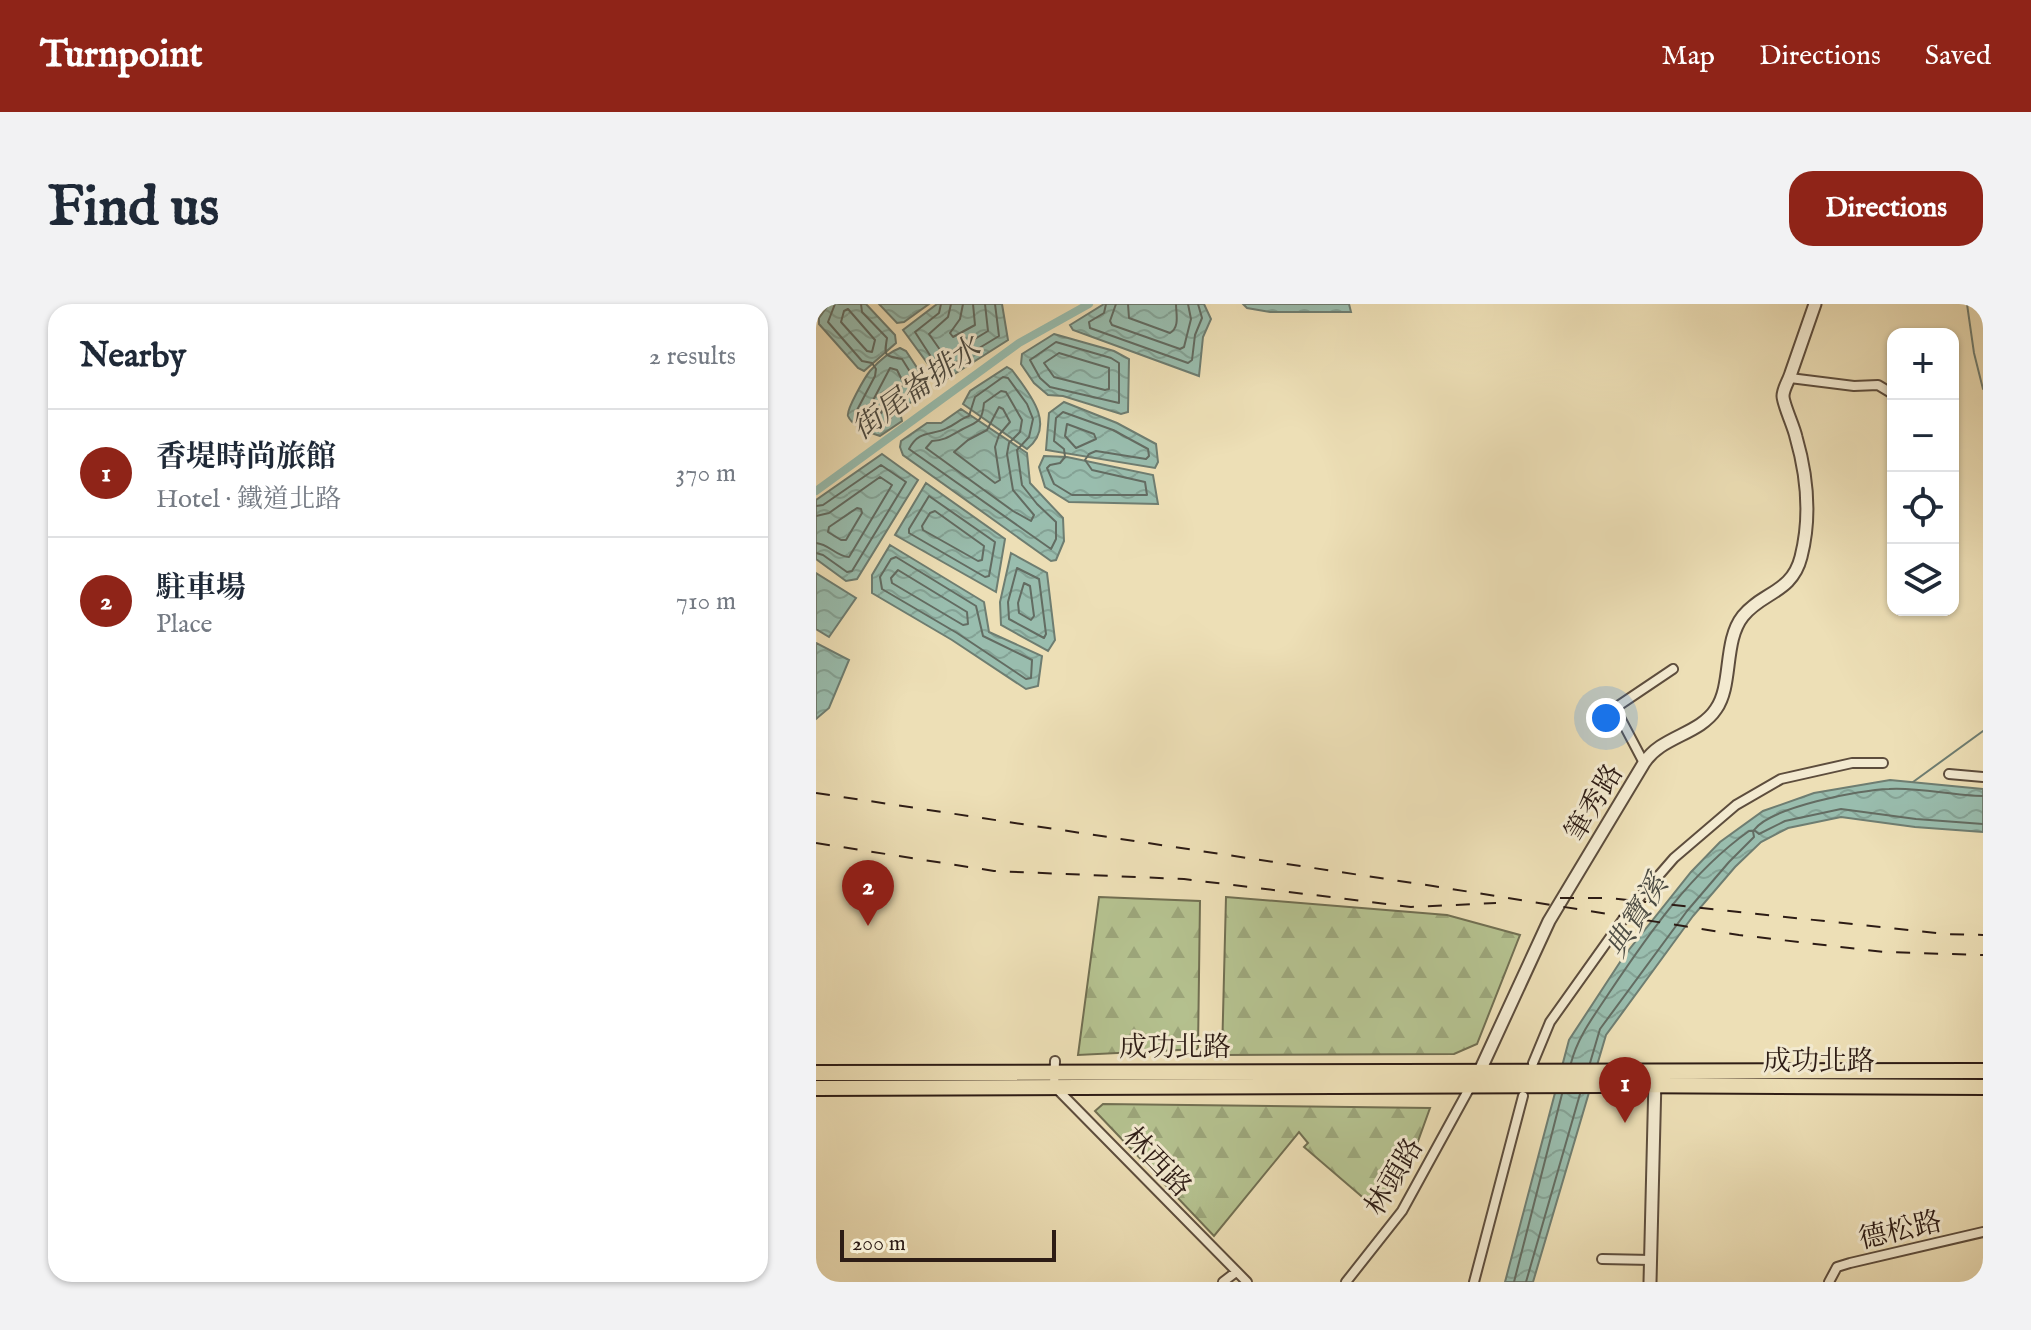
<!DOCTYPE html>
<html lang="en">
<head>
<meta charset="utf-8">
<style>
	body { margin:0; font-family:"IM FELL English","Noto Serif TC",serif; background:#f2f2f3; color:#1f2937 }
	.controls { position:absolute; right:24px; top:24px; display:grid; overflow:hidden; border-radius:16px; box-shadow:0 2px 6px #0004 }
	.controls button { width:72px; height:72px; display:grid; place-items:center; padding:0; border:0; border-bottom:2px solid #e0e1e3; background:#fff; color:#1f2937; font:40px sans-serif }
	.scale { position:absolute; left:24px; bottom:20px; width:216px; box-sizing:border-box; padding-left:8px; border:4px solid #2d1c15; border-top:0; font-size:22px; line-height:28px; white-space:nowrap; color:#2d1c15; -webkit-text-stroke:6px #f3ead0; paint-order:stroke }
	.you { position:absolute; left:790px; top:414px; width:28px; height:28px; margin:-20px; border:6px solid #fff; border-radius:50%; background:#1a73e8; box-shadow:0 0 0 12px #1a73e833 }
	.badge { display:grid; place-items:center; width:52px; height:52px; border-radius:50%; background:#8f2418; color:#fff; font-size:26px; font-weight:700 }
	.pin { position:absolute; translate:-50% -66px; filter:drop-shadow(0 2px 4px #0008) }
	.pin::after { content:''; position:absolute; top:42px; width:28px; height:24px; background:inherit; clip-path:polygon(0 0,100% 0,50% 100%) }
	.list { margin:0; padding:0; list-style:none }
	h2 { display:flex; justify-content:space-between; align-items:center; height:104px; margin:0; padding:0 32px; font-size:34px }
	h2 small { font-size:26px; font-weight:400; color:#747a83 }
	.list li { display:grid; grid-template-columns:52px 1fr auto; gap:24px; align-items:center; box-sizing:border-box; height:128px; padding:0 32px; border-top:2px solid #e0e1e3 }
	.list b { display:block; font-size:30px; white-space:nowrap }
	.list p { margin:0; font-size:26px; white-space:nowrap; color:#747a83 }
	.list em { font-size:26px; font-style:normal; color:#747a83 }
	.icon { flex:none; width:44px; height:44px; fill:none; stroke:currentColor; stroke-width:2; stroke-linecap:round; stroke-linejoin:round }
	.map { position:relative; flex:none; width:1167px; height:978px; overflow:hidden; border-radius:24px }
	header { display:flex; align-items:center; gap:48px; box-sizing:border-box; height:112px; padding:0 40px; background:#8f2418; color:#fff }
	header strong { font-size:38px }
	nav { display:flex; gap:44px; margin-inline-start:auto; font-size:28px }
	.intro { display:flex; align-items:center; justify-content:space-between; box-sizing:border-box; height:192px; padding:0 48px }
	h1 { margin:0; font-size:56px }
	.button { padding:20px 36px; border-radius:24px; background:#8f2418; color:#fff; font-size:28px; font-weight:700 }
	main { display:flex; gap:48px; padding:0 48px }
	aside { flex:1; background:#fff; border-radius:24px; box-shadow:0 2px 6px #0004 }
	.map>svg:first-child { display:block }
</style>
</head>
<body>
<header>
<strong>Turnpoint</strong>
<nav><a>Map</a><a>Directions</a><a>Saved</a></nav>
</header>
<div class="intro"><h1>Find us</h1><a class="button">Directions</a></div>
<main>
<aside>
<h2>Nearby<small>2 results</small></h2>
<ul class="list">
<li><span class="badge">1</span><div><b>香堤時尚旅館</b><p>Hotel · 鐵道北路</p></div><em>370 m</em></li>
<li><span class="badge">2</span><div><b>駐車場</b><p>Place</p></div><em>710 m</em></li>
</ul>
</aside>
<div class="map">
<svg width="1167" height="978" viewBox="0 0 1167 978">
	<defs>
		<pattern id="forest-firs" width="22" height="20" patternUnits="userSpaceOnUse" patternTransform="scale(2)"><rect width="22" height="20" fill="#b5c290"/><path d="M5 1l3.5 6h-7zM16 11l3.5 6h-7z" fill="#9ca67b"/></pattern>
		<pattern id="water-waves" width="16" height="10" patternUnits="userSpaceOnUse" patternTransform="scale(2)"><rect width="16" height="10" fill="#99bdae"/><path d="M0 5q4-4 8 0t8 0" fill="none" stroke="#84a295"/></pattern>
	</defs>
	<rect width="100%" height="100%" fill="#eddfb6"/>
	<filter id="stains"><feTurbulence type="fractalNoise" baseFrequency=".0025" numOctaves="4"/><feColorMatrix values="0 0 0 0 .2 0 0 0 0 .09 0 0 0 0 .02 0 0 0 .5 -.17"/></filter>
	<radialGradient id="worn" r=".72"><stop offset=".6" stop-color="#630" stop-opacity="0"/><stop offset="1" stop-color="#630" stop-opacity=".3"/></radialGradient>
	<path fill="url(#forest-firs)" stroke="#716f52" stroke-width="2" d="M 283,593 L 384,597 L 382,745 L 262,751 Z
		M 410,593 L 631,611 L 704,631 L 661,740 L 638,750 L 406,751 Z
		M 287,800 L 614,804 L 601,840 L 558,903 L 488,843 L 492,839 L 483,828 L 398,932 L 279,807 Z"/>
	<path fill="url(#water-waves)" stroke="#6e7d71" stroke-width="2" d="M 13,0 L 50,0 L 79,31 L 80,39 L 48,67 L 42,64 L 3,20 L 3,14 Z
		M 63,0 L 113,0 L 88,18 L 81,19 Z
		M 121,0 L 186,0 L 192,36 L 129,76 L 123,75 L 87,26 Z
		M 288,0 L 388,0 L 395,15 L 387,33 L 383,72 L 257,26 L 254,21 Z
		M 427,0 L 533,0 L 535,8 L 454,8 L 431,4 Z
		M 238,30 L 298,47 L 313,55 L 312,108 L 305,110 L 247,92 L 232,91 L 218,79 L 205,60 L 206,50 Z
		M 84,44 L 90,47 L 113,82 L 84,108 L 86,117 L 64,132 C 54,129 36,122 32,112 C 30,106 49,73 54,67 C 61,59 73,48 84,44 Z
		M 191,63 L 196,66 C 213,89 241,121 211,145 L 147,100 L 154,87 Z
		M 248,98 L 301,119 L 340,140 L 342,158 L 339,164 L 230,146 L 233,109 Z
		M 145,105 L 211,149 L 214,179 L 247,214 L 248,237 L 240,256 L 235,257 L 87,151 L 84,143 L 85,137 L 111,119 L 125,119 Z
		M 66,150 L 102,176 L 41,275 L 30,277 L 0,255 L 0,196 Z
		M 228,152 L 251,153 L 337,171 L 342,200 L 253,198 L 229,183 L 223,163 Z
		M 110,179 L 189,235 L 180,288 L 79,231 Z
		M 74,241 L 168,298 L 173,328 L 226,352 L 222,382 L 210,385 L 136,336 L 56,289 L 56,271 Z
		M 195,249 L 231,269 L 239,336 L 232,347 L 185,321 L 184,298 Z
		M 0,269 L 40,294 L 13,333 L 0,325 Z
		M 0,339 L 33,356 L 13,404 L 0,415 Z
		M 1074,476 L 1167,485 L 1167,528 L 1099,523 L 1025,513 L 972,524 L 945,538 L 919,563 L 877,612 L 790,731 L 717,978 L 689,978 L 753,736 L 808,652 L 875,568 L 904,538 L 947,507 L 998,489 Z"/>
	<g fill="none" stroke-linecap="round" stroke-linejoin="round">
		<path stroke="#636c62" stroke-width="2" d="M 19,0 L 12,18 L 46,57 L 56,59 L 60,65 L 59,72 L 40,108 L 44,113 L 62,123 L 75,114 L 78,103 L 101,79 L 86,55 C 68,52 68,52 71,34 L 46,8 L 45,0
			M 125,0 L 123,9 L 99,28 L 119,59 L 127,66 L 183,32 L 179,0
			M 135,0 L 132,13 L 113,30 L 129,53 L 172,27 L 169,0
			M 147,0 L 144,15 L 134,29 L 137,33 L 159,21 L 157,0
			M 290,0 L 288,9 L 273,18 L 274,24 L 372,59 L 376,56 L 379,31 L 386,14 L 382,0
			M 300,0 L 294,17 L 296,21 L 364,45 L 368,43 L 375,15 L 372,0
			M 312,0 L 313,14 L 354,29 C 364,23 360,10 360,0
			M 32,5 L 59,36 L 56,48 L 51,47 L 25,18 L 28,7 Z
			M 240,38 L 295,54 L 303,59 L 303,99 L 234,83 L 224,74 L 214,56 Z
			M 243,49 L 293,64 L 293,85 L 289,86 L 238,73 L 228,59 Z
			M 74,64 L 81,66 L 88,80 L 71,96 L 65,109 L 60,111 L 53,104 Z
			M 187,73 L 192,74 L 211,100 L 217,115 L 213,133 L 201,146 L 206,181 L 221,200 L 240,218 L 240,235 L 235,245 L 93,145 C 103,125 117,132 131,124 C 140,120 144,115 153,112 L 159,93 Z
			M 185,87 L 190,88 L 206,116 L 204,128 L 193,139 L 191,150 L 197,186 L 218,211 L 215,217 L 197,207 L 110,144 L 116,137 C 130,136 134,132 145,126 C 161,117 166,120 168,99 Z
			M 183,103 L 187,105 L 194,118 L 183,131 L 179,143 L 184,176 L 179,179 L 138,148 L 152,136 L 171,126 Z
			M 247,108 L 297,126 L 332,145 L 333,152 L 330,155 L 280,147 L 273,150 L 269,156 L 276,166 L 329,178 L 331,191 L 256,191 L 238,180 L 231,164 L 234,161 L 244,159 L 249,153 L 248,145 L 238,137 L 240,114 Z
			M 251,120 L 278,130 L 280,135 L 260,144 L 249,132 Z
			M 113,192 L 179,238 L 173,272 L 169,273 L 93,229 L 93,225 Z
			M 0,202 L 7,201 L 65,161 L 90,178 L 36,267 L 31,268 L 7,251 L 0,249
			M 41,204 L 45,205 L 46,209 L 30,236 L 25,236 L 12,228 L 13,223 Z
			M 119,207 L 168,242 L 166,256 L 162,257 L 107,226 L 106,222 L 114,209 Z
			M 0,212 L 13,209 L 64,173 L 76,181 L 33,253 C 21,253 13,240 0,239
			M 80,253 L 160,302 L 167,332 L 216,356 L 215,374 L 210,375 L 141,329 L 66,285 L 64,273 L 75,255 Z
			M 201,264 L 223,275 L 230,330 L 228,334 L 193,315 L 192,298 Z
			M 82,266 L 151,308 L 152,320 L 147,321 L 76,279 L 75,274 Z
			M 208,279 L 214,282 L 218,312 L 215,316 L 203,309 L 202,299 Z
			M 1167,492 C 1136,492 1104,483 1073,485 C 1043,486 955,503 938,526 L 943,530 L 969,517 L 1025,505 L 1100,515 L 1167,520
			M 755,759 C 762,732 778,712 793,689 C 832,631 875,568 933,527 L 937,527 L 938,533 L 913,558 L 871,607 L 784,725 L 774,759
			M 698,978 L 746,790
			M 710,978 L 764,790"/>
		<path stroke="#6e7d71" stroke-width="2" d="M 1151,0 L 1158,49 L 1167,85
			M 1097,478 L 1167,427"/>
		<path stroke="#99bdae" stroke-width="8" d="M 0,187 L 203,39 L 273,0"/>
		<defs>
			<path id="minor" d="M 974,74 L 1038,82 L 1062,81 L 1077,90
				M 828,459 L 799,404 L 857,365
				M 1133,470 L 1167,473
				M 239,757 L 238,782 L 431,978
				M 717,759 L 734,718 L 818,600 L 858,554 L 920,501 L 965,475 L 1036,459 L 1067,459
				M 786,955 L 835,956
				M 407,978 L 420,968
				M 530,978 L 586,907 L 654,783
				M 658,978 L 707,792
				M 1013,978 L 1021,963 L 1034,959 L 1167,928"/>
			<path id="tertiary" d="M 662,771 L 733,617 L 828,459 C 845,432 883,431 900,405 C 917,381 907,337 927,312 C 946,288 976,289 985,253 C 995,214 991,171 980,133 C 978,123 967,100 967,92 C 967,85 973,76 975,69 C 983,46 991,23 999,0
				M 834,978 L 839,775"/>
			<path id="primary" d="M 0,769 L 1167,767
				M 0,784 L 791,781 L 1167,783"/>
		</defs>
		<use href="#minor" stroke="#5d4d3d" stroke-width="12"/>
		<use href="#tertiary" stroke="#5d4d3d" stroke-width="15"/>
		<use href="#primary" stroke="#2d1c15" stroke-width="18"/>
		<use href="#minor" stroke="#f3ead0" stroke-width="8"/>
		<use href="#tertiary" stroke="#f3ead0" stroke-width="11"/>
		<use href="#primary" stroke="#eddfb6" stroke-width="14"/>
		<path stroke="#2d1c15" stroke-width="2" stroke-dasharray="14 14" stroke-linecap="butt" d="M 0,489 L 617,582 L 923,631 L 1068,648 L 1167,651
			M 0,539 L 178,567 L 368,575 L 595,603 L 680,599
			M 744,594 L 793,594 L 1129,630 L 1167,631"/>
	</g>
	<g text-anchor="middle" stroke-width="6" stroke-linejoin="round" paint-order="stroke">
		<g font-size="28" fill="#2d1c15" stroke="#f3ead0">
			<text transform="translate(777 498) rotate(-59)" y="10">筆秀路</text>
			<text x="359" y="752">成功北路</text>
			<text x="1003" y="766">成功北路</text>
			<text transform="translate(342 857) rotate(46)" y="10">林西路</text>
			<text transform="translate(577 872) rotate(-59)" y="10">林頭路</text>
			<text transform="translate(1084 925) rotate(-13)" y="10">德松路</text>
		</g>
		<g font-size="30" font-style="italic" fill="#4d4c43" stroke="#f3ead0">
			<text transform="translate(100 84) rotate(-36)" y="10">街尾崙排水</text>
			<text transform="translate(820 612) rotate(-58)" y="10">典寶溪</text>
		</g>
	</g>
	<rect width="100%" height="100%" filter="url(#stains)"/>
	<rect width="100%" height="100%" fill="url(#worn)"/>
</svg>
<div class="controls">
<button>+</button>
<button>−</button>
<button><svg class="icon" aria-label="locate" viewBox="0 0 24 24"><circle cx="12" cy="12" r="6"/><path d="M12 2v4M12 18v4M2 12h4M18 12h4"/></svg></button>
<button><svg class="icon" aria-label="layers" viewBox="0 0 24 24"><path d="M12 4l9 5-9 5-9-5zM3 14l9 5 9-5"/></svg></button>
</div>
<div class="scale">200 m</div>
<div class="you"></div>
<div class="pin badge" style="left:809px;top:819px">1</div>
<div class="pin badge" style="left:52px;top:622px">2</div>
</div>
</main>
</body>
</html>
